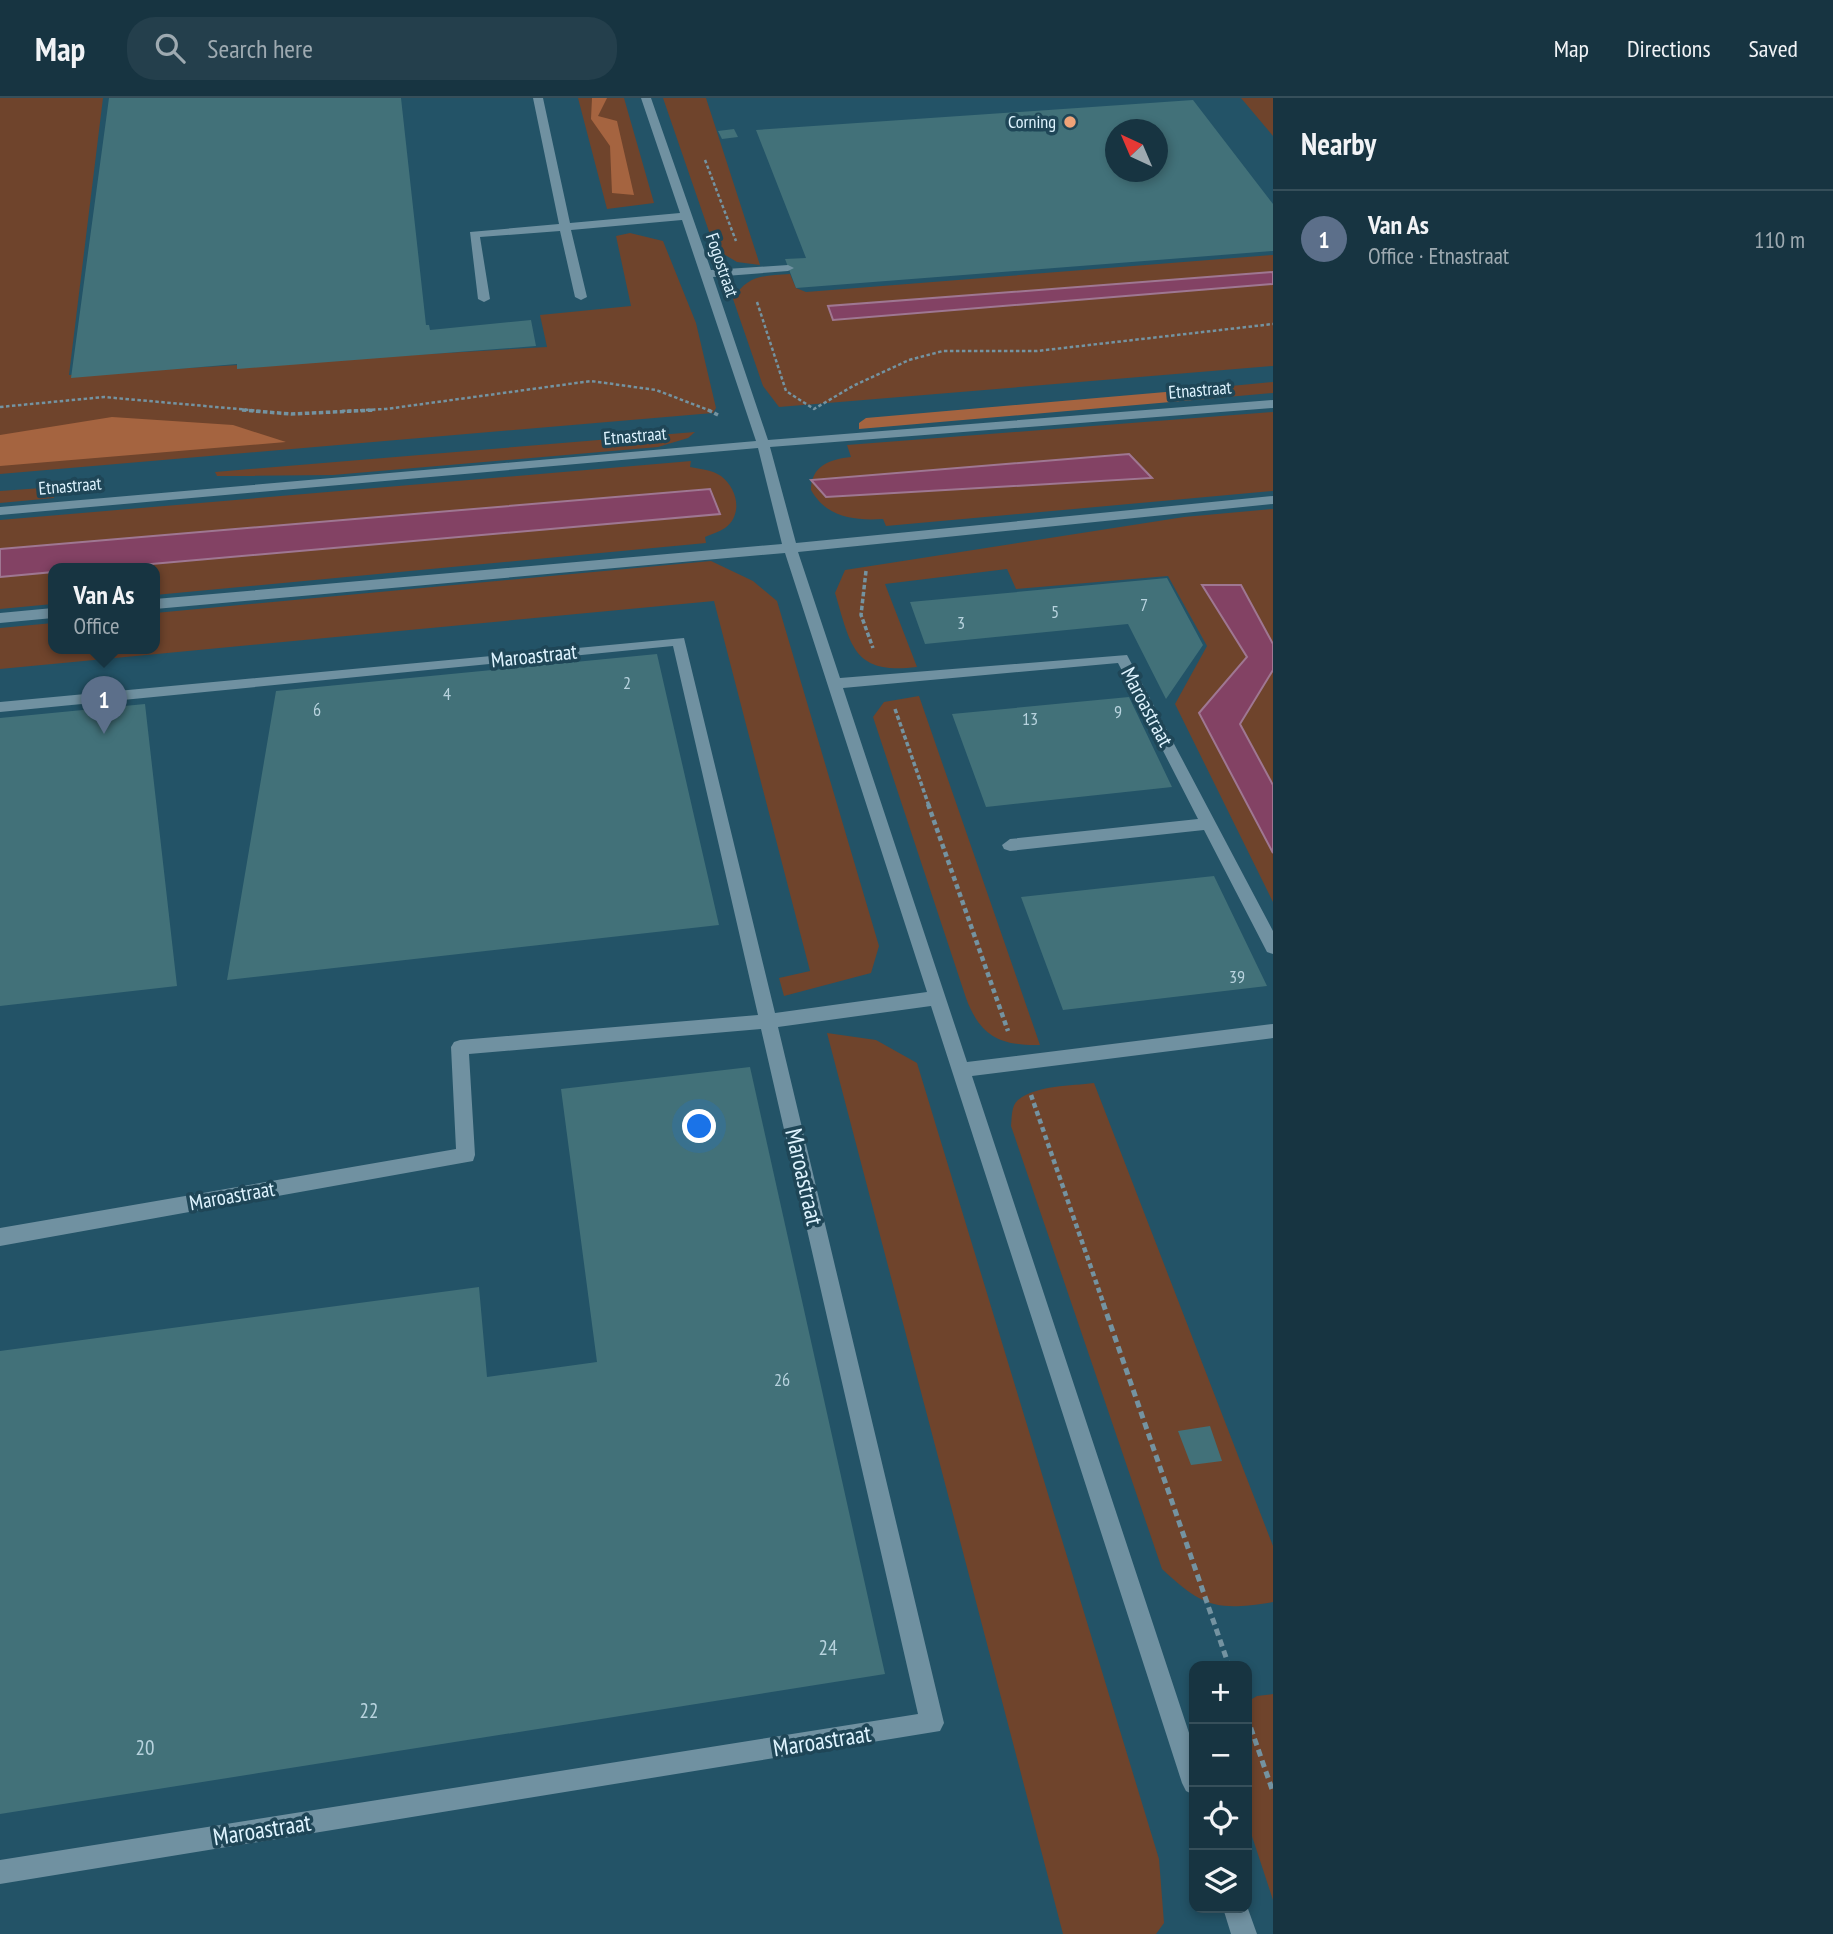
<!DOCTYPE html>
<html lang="en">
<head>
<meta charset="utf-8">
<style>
	body { margin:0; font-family:"PT Sans Narrow",sans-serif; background:#243f4c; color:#f1f3f6 }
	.controls { position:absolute; right:21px; bottom:21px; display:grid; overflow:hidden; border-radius:14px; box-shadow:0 4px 10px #0003 }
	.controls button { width:63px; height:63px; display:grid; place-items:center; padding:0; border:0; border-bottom:2px solid #364f5a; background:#173441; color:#f1f3f6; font:35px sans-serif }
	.compass { position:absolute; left:1105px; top:21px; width:63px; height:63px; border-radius:50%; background:#173441; box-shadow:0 4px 10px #0003; rotate:316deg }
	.you { position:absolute; left:700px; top:1029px; width:24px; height:24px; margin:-18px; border:5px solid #fff; border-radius:50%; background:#1a73e8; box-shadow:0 0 0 10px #1a73e833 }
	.badge { display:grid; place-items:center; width:46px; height:46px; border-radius:50%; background:#95b2f1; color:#fff; font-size:23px; font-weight:700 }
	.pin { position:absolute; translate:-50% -58px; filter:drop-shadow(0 2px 4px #0008) }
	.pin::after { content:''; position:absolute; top:37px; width:24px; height:21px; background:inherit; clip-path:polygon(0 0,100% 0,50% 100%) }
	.popup { position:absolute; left:48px; top:465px; width:112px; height:91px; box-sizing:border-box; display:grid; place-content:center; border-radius:14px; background:#173441; filter:drop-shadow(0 2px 5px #0005); font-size:23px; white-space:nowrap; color:#9eaab1 }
	.popup b { font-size:26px; color:#f1f3f6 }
	.popup::after { content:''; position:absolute; left:50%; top:100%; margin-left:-14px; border:14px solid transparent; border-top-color:#173441 }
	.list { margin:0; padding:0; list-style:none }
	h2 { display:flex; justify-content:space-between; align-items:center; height:91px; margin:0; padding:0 28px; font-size:30px }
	h2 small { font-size:23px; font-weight:400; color:#9eaab1 }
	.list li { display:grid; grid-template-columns:46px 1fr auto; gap:21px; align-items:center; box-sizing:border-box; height:98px; padding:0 28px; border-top:2px solid #364f5a }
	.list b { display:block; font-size:26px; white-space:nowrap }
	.list p { margin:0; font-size:23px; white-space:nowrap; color:#9eaab1 }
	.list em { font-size:23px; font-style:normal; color:#9eaab1 }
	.icon { flex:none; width:38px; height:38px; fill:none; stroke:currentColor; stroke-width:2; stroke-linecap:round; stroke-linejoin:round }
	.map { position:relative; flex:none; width:1273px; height:1836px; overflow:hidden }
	header { display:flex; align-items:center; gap:42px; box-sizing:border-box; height:98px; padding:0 35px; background:#173441; border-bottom:2px solid #364f5a }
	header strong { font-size:33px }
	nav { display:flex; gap:38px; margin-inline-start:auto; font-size:24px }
	.search { width:490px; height:63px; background:#243f4c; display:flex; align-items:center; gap:18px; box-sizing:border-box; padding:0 24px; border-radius:28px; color:#9eaab1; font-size:26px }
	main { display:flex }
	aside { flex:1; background:#173441 }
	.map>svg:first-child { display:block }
</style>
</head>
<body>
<header>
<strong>Map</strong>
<div class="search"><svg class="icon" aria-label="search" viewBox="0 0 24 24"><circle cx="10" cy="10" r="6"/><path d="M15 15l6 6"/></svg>Search here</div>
<nav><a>Map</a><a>Directions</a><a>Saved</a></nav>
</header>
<main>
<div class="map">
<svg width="1273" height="1836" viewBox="0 0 1273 1836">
	<rect width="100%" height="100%" fill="#1f4657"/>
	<path fill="#235367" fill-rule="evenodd" d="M 0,0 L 1273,0 L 1273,1836 L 0,1836 ZM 1115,32 L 1157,32 L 1157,74 L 1115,74 ZM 53,470 L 155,470 L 155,550 L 53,550 ZM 1194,1568 L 1247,1568 L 1247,1810 L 1194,1810 Z"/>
	<path fill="#6f442c" d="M 0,0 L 103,0 L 69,277 L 547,249 L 540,217 L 631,208 L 616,138 L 630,135 L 663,143 L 696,225 L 716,310 L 713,315 L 0,376 Z
		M 578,0 L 624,0 L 654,105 L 607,111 Z
		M 663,0 L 706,0 L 760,167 L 737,164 L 715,151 Z
		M 1241,0 L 1273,0 L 1273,38 Z
		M 1273,157 L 1273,174 L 828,208 L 834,222 L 1273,186 L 1273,268 L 779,309 L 763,288 L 733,201 C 748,176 764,178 790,176 L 796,190 L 806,194 Z
		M 1273,284 L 1273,295 L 1205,301 L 1200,291 Z
		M 1273,314 L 1273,393 L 886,428 L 883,421 C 854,423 826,419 811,392 C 811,368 830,361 851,359 L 847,347 Z
		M 695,334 L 688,340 L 658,349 L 333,377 L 217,378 L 215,374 Z
		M 691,363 L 690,369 C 701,371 712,372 721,378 C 738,391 743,417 725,430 C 719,434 711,436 705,439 L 706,445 L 155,497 L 155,470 L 53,470 L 53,506 L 0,511 L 0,422 Z
		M 56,389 L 54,400 L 0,405 L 0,393 Z
		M 1273,411 L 1273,546 L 1241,487 L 1202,488 L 1247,559 L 1199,615 L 1273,755 L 1273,804 L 1175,606 L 1207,548 L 1168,478 L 1016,491 L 1007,471 L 885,486 L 917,569 C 853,577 851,548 835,495 L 845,472 L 1184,419 Z
		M 711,463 L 753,483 L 777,503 L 879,848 L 871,875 L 784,898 L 779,880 L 810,873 L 714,503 L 0,571 L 0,530 L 53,525 L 53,550 L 155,550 L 155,515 Z
		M 1273,572 L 1273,687 L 1240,626 Z
		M 919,598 L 1040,947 C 1000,948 980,938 966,900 L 873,619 L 884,604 Z
		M 827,935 L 876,942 L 917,965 L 1159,1761 L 1164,1825 L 1156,1836 L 1063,1836 Z
		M 1094,985 L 1273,1448 L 1273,1504 C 1217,1513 1204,1510 1162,1471 L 1011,1028 C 1012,1019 1011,1008 1018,1002 C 1037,987 1071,988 1094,985 Z
		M 1273,1596 L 1273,1802 L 1247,1723 L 1247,1604 L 1257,1598 Z"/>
	<path fill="#a56440" d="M 592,0 L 607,0 L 598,18 L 617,23 L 634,97 L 612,95 L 610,48 L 591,21 Z
		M 1200,291 L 1205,301 L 859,331 L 859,325 L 866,320 Z
		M 112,319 L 233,327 L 286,344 L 0,368 L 0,337 Z"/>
	<path fill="#834264" stroke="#9f7792" stroke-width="2" d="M 1273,174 L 1273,186 L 833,222 L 828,208 Z
		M 1129,356 L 1152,380 L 826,399 L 811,382 Z
		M 710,391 L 720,416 L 106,470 L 53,470 L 53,474 L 0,479 L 0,451 Z
		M 1202,487 L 1241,487 L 1273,546 L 1273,572 L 1240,626 L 1273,687 L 1273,755 L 1199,615 L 1247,559 Z"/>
	<path fill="#427179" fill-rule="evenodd" d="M 109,0 L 401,0 L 426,227 L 429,227 L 430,232 L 531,222 L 536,248 L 237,271 L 237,266 L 71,280 Z
		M 1193,2 L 1273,106 L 1273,153 L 796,190 L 785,161 L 806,160 L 756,32 ZM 1115,32 L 1157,32 L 1157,74 L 1115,74 Z
		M 734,31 L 738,39 L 722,41 L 718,33 Z
		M 1167,480 L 1203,547 L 1166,601 L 1128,526 L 925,546 L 910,504 Z
		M 657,556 L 719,827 L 227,882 L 276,593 Z
		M 1129,599 L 1172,689 L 986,709 L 952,616 Z
		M 145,606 L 177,888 L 0,908 L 0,620 Z
		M 1214,778 L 1267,888 L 1063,912 L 1021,799 Z
		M 750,969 L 885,1576 L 0,1716 L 0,1253 L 479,1189 L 487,1279 L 597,1264 L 561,991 Z
		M 1210,1328 L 1222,1363 L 1191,1367 L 1178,1333 Z"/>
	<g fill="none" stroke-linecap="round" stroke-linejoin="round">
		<path stroke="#7493a1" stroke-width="2.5" stroke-dasharray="3.5 2.5" stroke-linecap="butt" d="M 705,62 L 736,143
			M 757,204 L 786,293 L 814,311 L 853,288 L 909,262 L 943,253 L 1037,253 L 1273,226
			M 0,309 L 104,299 L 261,313
			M 342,313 L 386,311 L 591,283 L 656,292 L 711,313"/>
		<path stroke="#7493a1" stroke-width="3.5" stroke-dasharray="4.5 2.5" stroke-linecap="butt" d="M 242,312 L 291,316 L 375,312
			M 708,312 L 718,317
			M 866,473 L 861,517 L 873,550
			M 895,611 L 929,708"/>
		<path stroke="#7493a1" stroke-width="4.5" stroke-dasharray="5 3.5" stroke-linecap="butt" d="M 928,706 L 1008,933
			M 1031,997 L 1104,1207"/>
		<path stroke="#7493a1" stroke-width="5" stroke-dasharray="7 4.5" stroke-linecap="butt" d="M 1103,1205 L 1229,1568
			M 1247,1619 L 1273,1694"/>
		<path fill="#7091a1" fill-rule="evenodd" d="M 533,0 L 543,0 L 570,125 L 680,115 L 641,0 L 651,0 L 711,172 L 788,167 L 794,170 L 788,173 L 713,179 L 768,342 L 1273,302 L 1273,310 L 770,349 L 796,445 L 1273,398 L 1273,406 L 798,454 L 840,580 L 1127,557 L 1273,833 L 1273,856 L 1267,854 L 1204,732 L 1010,753 L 1004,751 L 1002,747 L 1010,741 L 1198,721 L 1118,565 L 843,590 L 967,964 L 1273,926 L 1273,940 L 972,978 L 1194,1650 L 1194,1697 L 1186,1693 L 1182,1685 L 931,908 L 778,929 L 944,1625 L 940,1633 L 0,1786 L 0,1762 L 918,1616 L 761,931 L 469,956 L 475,1057 L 473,1063 L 0,1148 L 0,1130 L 456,1051 L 451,949 L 454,944 L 460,942 L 758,917 L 673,548 L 0,614 L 0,604 L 684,540 L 775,915 L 927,894 L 785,455 L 155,511 L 155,501 L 782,446 L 758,350 L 0,417 L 0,409 L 756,343 L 682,122 L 571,132 L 587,199 L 581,202 L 575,199 L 560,133 L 480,139 L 490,201 L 484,204 L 478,201 L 470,134 L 559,126 Z
			M 53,510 L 53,520 L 0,525 L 0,515 Z
			M 1247,1808 L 1257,1836 L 1231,1836 L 1223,1810 Z"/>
	</g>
	<circle fill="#f0a378" stroke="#1f4657" stroke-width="2.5" cx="1070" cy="24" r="7"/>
	<g text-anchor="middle" stroke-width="7" stroke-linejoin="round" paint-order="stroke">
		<g font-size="18" fill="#dff4ff" stroke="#1f4657" text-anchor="end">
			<text x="1056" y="30">Corning</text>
		</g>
		<g font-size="18" fill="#dff4ff" stroke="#1f4657">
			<text transform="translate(722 167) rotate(71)" y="6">Fogostraat</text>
			<text transform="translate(1200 292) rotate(-5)" y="6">Etnastraat</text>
			<text transform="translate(635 338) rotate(-5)" y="6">Etnastraat</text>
			<text transform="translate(70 388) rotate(-5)" y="6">Etnastraat</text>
		</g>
		<g font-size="18" fill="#b8d3de">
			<text x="1144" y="513">7</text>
			<text x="1055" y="520">5</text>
			<text x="961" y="531">3</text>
			<text x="627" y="591">2</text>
			<text x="447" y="602">4</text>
			<text x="317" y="618">6</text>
			<text x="1118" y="620">9</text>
			<text x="1030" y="627">13</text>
			<text x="1237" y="885">39</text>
			<text x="782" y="1288">26</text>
		</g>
		<g font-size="21" fill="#dff4ff" stroke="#1f4657">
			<text transform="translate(534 558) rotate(-6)" y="7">Maroastraat</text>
			<text transform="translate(1147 609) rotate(62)" y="7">Maroastraat</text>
			<text transform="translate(232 1098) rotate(-10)" y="7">Maroastraat</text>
		</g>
		<g font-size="21" fill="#b8d3de">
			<text x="828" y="1557">24</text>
			<text x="369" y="1620">22</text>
			<text x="145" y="1657">20</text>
		</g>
		<g font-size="24" fill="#dff4ff" stroke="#1f4657">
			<text transform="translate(804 1079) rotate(77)" y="8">Maroastraat</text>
			<text transform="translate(822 1643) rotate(-9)" y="8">Maroastraat</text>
			<text transform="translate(262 1732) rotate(-9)" y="8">Maroastraat</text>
		</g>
	</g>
</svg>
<div class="controls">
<button>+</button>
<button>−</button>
<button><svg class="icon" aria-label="locate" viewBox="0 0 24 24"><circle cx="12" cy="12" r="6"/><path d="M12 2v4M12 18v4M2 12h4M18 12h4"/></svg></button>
<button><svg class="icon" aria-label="layers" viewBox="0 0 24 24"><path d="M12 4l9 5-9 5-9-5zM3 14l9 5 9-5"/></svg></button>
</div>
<svg class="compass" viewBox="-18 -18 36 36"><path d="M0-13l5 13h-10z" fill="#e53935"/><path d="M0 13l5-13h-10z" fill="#9eaab1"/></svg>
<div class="you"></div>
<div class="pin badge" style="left:104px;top:636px;background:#5c6f8a">1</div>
<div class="popup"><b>Van As</b>Office</div>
</div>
<aside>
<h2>Nearby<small></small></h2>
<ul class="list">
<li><span class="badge" style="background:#5c6f8a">1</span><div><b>Van As</b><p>Office · Etnastraat</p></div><em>110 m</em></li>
</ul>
</aside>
</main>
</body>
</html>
